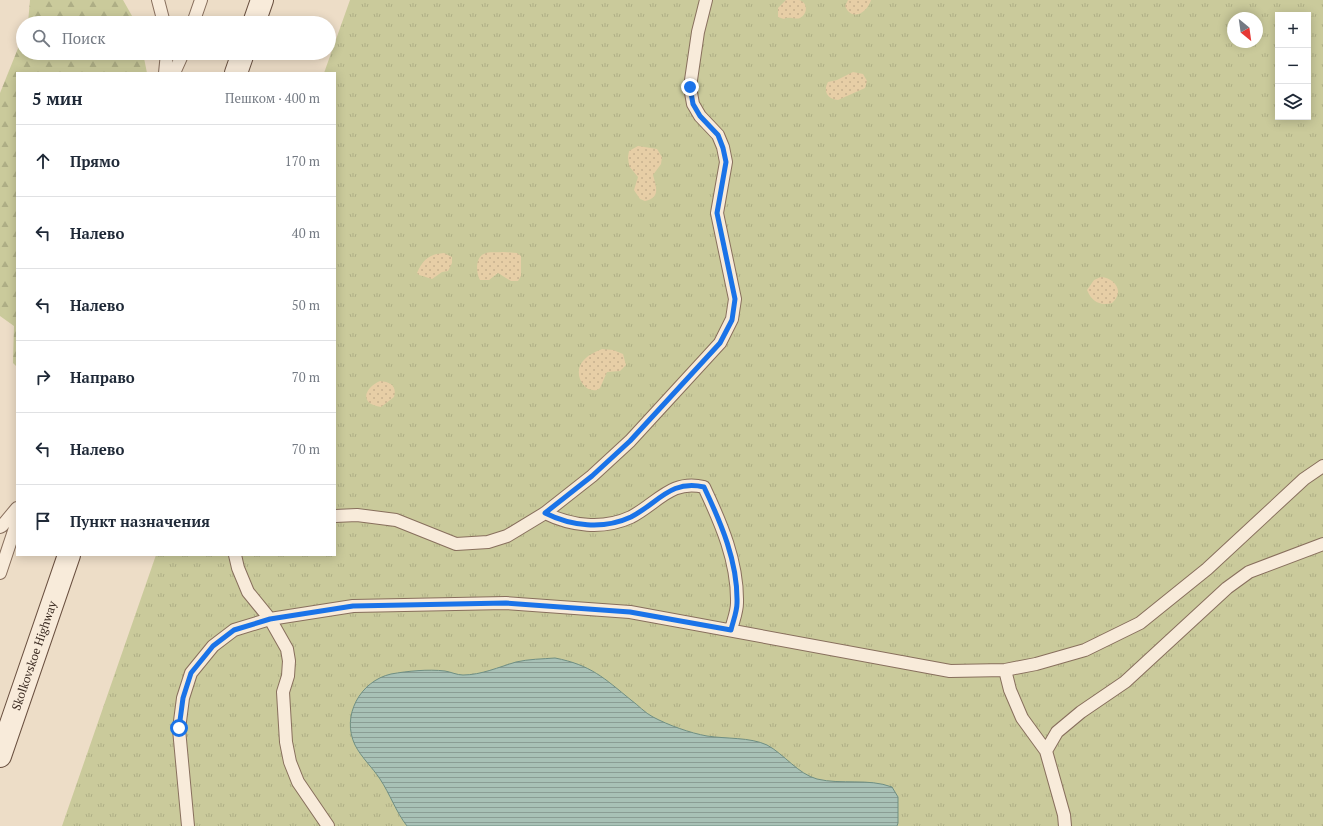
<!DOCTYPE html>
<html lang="ru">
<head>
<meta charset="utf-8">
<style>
	body { margin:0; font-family:"PT Serif",serif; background:#f2f2f3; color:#1f2937 }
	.controls { position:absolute; right:12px; top:12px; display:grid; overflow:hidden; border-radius:0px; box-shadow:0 2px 10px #0003 }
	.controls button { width:36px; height:36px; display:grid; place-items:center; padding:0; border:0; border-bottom:1px solid #e0e1e3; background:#fff; color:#1f2937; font:20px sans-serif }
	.compass { position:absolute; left:1227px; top:12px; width:36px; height:36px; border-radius:50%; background:#fff; box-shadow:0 2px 10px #0003; rotate:151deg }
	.stop { position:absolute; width:12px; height:12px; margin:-9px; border:3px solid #1a73e8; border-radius:50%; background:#fff }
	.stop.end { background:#1a73e8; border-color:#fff; box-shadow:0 1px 4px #0008 }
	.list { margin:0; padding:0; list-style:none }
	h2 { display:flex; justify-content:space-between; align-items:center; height:52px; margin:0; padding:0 16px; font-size:17px }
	h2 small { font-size:13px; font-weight:400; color:#747a83 }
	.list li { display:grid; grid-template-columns:26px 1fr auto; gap:12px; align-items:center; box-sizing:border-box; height:72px; padding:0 16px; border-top:1px solid #e0e1e3 }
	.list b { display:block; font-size:15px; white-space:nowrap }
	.list em { font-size:13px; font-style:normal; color:#747a83 }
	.icon { flex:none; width:22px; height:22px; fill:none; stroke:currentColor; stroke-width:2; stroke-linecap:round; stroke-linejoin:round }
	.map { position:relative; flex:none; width:1323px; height:826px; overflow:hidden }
	.search { position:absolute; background:#fff; box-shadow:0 2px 10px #0003; left:16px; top:16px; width:320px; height:44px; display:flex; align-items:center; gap:10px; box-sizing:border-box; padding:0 14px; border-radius:22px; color:#747a83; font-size:15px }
	.panel { position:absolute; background:#fff; box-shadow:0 2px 10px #0003; left:16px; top:72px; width:320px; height:484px; border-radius:0px }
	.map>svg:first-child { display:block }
</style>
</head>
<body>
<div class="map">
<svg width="1323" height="826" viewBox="0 0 1323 826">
	<defs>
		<pattern id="grass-tufts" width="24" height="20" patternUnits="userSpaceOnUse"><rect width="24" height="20" fill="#caca9b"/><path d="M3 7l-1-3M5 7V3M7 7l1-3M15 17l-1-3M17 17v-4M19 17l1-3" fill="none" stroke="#aeae85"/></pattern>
		<pattern id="forest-firs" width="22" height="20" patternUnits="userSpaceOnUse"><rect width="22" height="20" fill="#caca9b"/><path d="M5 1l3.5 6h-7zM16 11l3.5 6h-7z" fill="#aeae85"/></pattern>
		<pattern id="sand-dots" width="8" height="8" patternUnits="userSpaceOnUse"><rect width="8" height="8" fill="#e7cea6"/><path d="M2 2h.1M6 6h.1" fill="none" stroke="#c7b18f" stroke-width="1.8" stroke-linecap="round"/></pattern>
		<pattern id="water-rules" width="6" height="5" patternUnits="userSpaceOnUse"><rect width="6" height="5" fill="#a8c1b6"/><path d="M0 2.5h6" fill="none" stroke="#8a9d94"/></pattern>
	</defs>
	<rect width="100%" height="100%" fill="#edddc7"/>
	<path fill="url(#grass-tufts)" fill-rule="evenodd" d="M 350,0 L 1323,0 L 1323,826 L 62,826 L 156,555 L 335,555 L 335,73 L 324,73 ZM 1278,15 L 1308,15 L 1308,117 L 1278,117 ZM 1233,18 L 1257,18 L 1257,42 L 1233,42 Z"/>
	<path fill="url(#forest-firs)" d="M 30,0 L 123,0 L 136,23 L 28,23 Z
		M 23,36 L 23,53 L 143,53 L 147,73 L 17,73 L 17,367 L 13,363 L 14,326 L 0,316 L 0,93 Z"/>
	<path fill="url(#sand-dots)" d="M 786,0 C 790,0 795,0 799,0 C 808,2 808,14 800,18 C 795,20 790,16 784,19 L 778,17 L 778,8 Z
		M 848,0 L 871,0 C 867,13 852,22 845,6 Z
		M 853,72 L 863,74 L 867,81 L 865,88 L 838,100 C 827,99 823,91 828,82 L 837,80 Z
		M 638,146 L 657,149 L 662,157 L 661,164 L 653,175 C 656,186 661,198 645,201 L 640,199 L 634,190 L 638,177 L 629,166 L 628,157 L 629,151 Z
		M 503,252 L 517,253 L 521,256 L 521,276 L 518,281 L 511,281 L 498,273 L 489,280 L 480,280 C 476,274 475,257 484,254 C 489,251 497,253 503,252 Z
		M 444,253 L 452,257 L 452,263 L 448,271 L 442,272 L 432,279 L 419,275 L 417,273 C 423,259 430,254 444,253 Z
		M 1101,277 C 1115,278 1125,292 1112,303 C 1100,306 1092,302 1087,290 L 1094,280 Z
		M 602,349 L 613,350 L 623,354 L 626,365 L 620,371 L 607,372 L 600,388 L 597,390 C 582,393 573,372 583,361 C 588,355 595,352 602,349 Z
		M 380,381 C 391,382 397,386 394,397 L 381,407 C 359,404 364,388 380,381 Z"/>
	<path fill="url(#water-rules)" stroke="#6f8f83" d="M 555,658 C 591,665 604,678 631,700 C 638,705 645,713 653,717 C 668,725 690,733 707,736 C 726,739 750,737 767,745 C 784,754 798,774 817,779 C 842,785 868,778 892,787 L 898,797 L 898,823 L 897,826 L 407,826 C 396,812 390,794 380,779 C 372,767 361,757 355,745 C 341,716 360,681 391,674 C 408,671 428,669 445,671 C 451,672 457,675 463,675 C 481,675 499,667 516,662 C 529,659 542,659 555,658 Z"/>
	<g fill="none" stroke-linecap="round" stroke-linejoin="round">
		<defs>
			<path id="lane" d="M 158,0 L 164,23
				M 193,23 L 201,0
				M 165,73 L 167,53
				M 174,73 L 183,53
				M 545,513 C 571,526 603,530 631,517 C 658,503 671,479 704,487 C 721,523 738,562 737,603 C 737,612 733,621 731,630
				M 335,516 L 357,515 L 396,520 L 456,544 L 488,542 L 507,536 L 545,513 L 592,476 L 630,441 L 720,343 L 732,319 L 735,299 L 717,213 L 726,162 L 723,147 L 718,135 L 700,116 L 693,104 L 690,87 L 698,32 L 706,0
				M 0,527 L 2,526 L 17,508
				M 235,555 L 238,568 L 248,592 L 270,619 L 287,649 L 289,661 L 288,676 L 283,692 L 286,742 L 290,762 L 298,782 L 328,826
				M 0,573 L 17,522
				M 1005,670 L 1010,690 L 1022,718 L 1046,751 L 1064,815 L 1065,826
				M 1046,751 L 1057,732 L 1081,712 L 1125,682 L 1227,588 L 1249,572 L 1323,544
				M 188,826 L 179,729 L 183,698 L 191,673 L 213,646 L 234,630 L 270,619 L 353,606 L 506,603 L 630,612 L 950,671 L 1005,670 L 1036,664 L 1085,650 L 1140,623 L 1207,569 L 1304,479 L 1323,466"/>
			<g id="secondary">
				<path d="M 254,23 L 262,0"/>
				<path d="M 236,73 L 243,53"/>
				<path id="s1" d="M 0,756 L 69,555"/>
			</g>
		</defs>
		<use href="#lane" stroke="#886f5d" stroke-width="14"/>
		<use href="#secondary" stroke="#6a5040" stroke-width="24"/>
		<use href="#lane" stroke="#f8ebda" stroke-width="12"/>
		<use href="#secondary" stroke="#f8ebda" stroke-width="22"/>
	</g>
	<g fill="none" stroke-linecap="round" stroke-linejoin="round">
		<path stroke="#1a73e8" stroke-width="5" d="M 179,728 L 183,698 L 191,673 L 213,646 L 234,630 L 270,619 L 353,606 L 506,603 L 630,612 L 731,630 C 733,621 737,612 737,603 C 738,562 721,523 704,487 C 671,479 658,503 631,517 C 603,530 571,526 545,513 L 592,476 L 630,441 L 720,343 L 732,320 L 735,299 L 717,213 L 726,162 L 723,148 L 718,135 L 700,116 L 693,104 L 690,87"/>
	</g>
	<g text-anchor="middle" stroke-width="3" stroke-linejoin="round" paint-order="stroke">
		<g font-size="12" fill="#392920" stroke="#f4e8d7">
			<text dy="4" stroke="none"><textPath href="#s1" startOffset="106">Skolkovskoe Highway</textPath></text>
		</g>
	</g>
</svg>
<div class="controls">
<button>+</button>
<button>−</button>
<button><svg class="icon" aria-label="layers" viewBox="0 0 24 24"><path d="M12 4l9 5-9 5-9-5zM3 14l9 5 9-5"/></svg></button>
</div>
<svg class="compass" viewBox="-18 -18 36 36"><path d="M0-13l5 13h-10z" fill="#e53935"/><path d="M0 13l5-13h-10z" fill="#747a83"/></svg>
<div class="stop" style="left:179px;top:728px"></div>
<div class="stop end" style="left:690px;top:87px"></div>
<div class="search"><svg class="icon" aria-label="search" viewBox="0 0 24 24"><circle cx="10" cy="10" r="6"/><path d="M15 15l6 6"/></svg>Поиск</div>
<section class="panel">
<h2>5 мин<small>Пешком · 400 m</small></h2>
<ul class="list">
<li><svg class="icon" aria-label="ahead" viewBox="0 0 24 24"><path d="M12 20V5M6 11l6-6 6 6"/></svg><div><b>Прямо</b></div><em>170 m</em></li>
<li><svg class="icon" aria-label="left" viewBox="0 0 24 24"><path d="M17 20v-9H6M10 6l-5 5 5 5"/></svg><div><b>Налево</b></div><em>40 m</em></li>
<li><svg class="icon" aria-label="left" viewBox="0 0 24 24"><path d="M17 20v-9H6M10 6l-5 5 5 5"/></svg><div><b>Налево</b></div><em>50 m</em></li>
<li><svg class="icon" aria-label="right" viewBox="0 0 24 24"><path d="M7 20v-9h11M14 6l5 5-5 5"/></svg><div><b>Направо</b></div><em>70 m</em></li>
<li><svg class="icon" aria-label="left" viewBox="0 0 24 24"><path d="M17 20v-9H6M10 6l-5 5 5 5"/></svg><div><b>Налево</b></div><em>70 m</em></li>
<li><svg class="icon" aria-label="arrive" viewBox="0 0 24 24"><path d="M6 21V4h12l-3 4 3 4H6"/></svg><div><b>Пункт назначения</b></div></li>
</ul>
</section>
</div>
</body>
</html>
